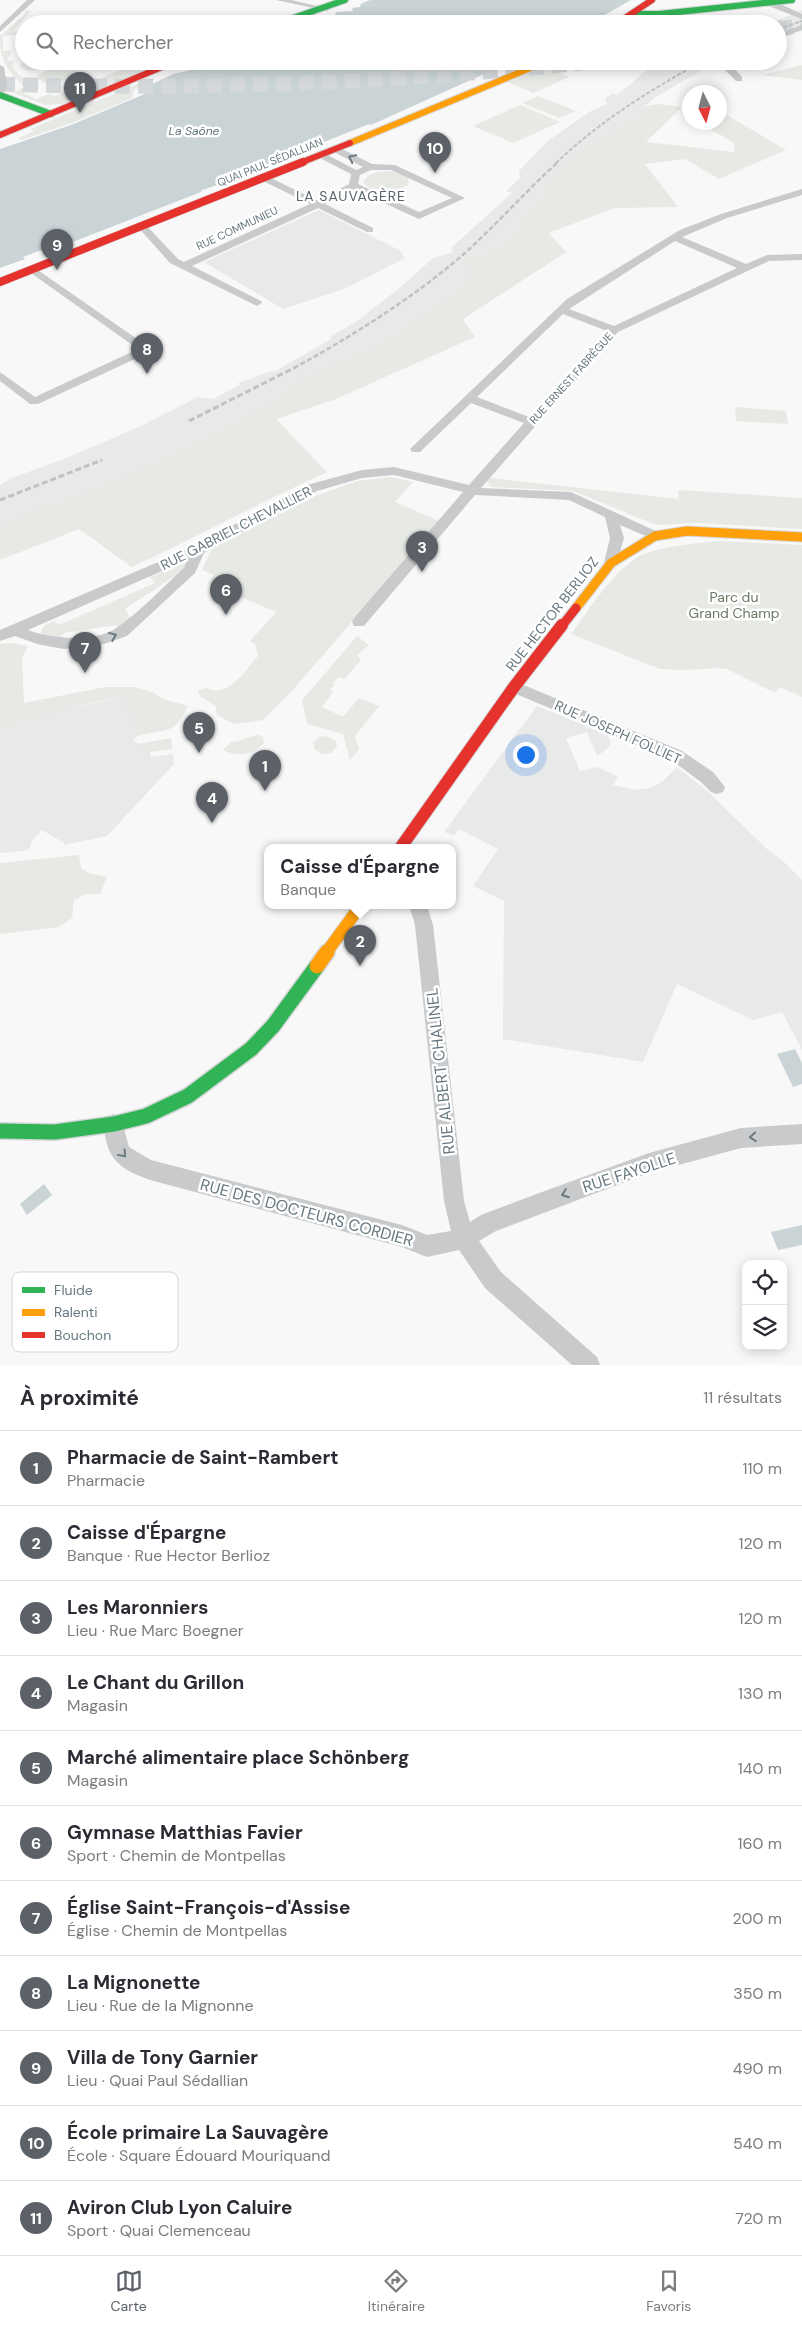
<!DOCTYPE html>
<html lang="fr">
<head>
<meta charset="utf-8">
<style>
	body { margin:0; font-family:"DM Sans",sans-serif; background:#f7f7f7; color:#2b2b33 }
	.controls { position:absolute; right:15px; bottom:15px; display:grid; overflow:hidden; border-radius:10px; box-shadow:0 2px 12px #0003 }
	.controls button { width:45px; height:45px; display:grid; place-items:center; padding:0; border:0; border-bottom:1px solid #e1e1e2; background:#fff; color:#2b2b33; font:25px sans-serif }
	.compass { position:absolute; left:682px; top:85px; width:45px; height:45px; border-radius:50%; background:#fff; box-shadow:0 2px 12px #0003; rotate:174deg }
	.you { position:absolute; left:525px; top:754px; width:18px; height:18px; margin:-12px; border:4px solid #fff; border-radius:50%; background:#1a73e8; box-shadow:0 0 0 8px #1a73e833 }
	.badge { display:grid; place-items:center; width:32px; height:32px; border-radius:50%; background:#5c6168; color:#fff; font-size:16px; font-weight:700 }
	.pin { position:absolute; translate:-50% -41px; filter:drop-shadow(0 1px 2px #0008) }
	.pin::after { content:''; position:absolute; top:26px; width:18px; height:15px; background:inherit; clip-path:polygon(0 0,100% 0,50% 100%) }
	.popup { position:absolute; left:264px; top:844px; width:192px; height:65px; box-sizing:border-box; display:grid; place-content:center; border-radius:10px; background:#fff; filter:drop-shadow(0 1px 4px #0005); font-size:16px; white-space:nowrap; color:#7c7c81 }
	.popup b { font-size:19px; color:#2b2b33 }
	.popup::after { content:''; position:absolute; left:50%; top:100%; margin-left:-10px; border:10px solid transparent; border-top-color:#fff }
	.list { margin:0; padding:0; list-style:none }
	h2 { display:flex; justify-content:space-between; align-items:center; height:65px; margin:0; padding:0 20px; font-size:21px }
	h2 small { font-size:16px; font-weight:400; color:#7c7c81 }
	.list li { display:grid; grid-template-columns:32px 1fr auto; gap:15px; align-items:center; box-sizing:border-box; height:75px; padding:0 20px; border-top:1px solid #e1e1e2 }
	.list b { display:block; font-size:19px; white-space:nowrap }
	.list p { margin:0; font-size:16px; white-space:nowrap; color:#7c7c81 }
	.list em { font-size:16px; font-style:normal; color:#7c7c81 }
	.icon { flex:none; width:28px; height:28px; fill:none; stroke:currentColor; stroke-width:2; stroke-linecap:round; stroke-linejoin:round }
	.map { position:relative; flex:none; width:802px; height:1365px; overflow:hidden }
	.search { position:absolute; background:#fff; box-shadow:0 2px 12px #0003; left:15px; right:15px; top:15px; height:55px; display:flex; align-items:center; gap:12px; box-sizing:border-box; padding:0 18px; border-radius:28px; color:#7c7c81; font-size:19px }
	.sheet { height:890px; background:#fff }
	nav { display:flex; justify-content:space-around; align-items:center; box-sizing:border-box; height:70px; border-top:1px solid #e1e1e2; background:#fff; font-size:14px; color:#7c7c81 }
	nav a { display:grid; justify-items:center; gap:2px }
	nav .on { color:#5c6168 }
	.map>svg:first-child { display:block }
</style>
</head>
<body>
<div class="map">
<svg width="802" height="1365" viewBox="0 0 802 1365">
	<rect width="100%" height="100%" fill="#f8f8f8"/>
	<path fill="#e8e9e9" d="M 802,10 L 802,25 L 778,35 L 778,24 L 767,24 L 791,15 L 798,17 L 796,12 Z
		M 658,61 L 718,61 L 654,98 L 645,106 L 649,113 L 616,129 L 587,148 L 555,174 L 540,200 L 522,221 L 511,240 L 485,255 L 466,256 L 471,266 L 471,281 L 469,284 L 378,345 L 304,378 L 264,407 L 201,441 L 118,479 L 49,506 L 45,504 L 0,527 L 0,485 L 12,478 L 64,459 L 139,427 L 198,397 L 213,399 L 240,385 L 238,383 L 272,371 L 274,372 L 331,339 L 330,337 L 357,321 L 402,286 L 433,258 L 453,252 L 451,248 L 512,193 L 506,191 L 520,178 L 519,171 L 548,141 L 589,112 L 607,104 L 605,99 L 613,93 L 617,95 Z
		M 319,210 L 399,250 L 405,258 L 344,289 L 283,309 L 204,262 Z
		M 136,695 L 137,736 L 133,741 L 149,750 L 151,757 L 173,754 L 174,764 L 107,836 L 64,845 L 64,843 L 42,830 L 32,841 L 29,850 L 4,853 L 0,852 L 0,734 L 39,715 L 59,709 Z
		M 537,706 L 608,735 L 611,744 L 606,750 L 597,756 L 587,732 L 566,738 L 580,771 L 598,767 L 618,777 L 613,785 L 636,790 L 651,788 L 663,781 L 677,767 L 705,789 L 767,849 L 783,861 L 802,880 L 802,1050 L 782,1012 L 753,1020 L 677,984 L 643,1062 L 503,1039 L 504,901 L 473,886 L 498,849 L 459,829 L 454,836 L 444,832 Z"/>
	<path fill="#e7e9e5" d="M 25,10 L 31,11 L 13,31 L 19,32 L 14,35 L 3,36 L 3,51 L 12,51 L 7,60 L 14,61 L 12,65 L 15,71 L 34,87 L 23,93 L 36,99 L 49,94 L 55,96 L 128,67 L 122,64 L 125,63 L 122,61 L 166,61 L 62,104 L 45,105 L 13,93 L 24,87 C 7,69 0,62 0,36 L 25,14 Z
		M 24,56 L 24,61 L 55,61 C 44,67 32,76 20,67 Z
		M 65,61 L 78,61 L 88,66 L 75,72 L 79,74 C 67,79 49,91 38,78 L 38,75 Z
		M 802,65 L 802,80 L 762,75 Z
		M 543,67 L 569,77 L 533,93 L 507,82 Z
		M 152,78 L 155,79 L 134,90 L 132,98 L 74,122 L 22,140 L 18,138 L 34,131 L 30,129 Z
		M 538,96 L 576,111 L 559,118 L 522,103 Z
		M 658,104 L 682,107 L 646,142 L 734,152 L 734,143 L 711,130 L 727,115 L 786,150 L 719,179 L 685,159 L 645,164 L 678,207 L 614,208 L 549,233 L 566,252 L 463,319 L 475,337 L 336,399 L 276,419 L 327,472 C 261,502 197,537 132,567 L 79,529 L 0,560 L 0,527 L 45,504 L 49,506 L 118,479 L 201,441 L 264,407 L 304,378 L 378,345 L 466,286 L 471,280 L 470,264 L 465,258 L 466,256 L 485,255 L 511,240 L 522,221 L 540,200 L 555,174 L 581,147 L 587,148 L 616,129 L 649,113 L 645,106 Z
		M 520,105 L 560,122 L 513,143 L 473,126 Z
		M 388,171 L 400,173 L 408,178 L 409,184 C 396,194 373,196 363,182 C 368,172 378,172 388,171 Z
		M 735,407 L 786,411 L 788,424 L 736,421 Z
		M 391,477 L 413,482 L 395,502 L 439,521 L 292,691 L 263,720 L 234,724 L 217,715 L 216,706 L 200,696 L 198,690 L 206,688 C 229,699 245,670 258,656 L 255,644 L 250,641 L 276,612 L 208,583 L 214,575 L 202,570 L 211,550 L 304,500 L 357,481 Z
		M 489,478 L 679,499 L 678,490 L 802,498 L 802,529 L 698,523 L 656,525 L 573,491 L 491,487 L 487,481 Z
		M 719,541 L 802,545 L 802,697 L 780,687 L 775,693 L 727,669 L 719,668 L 684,670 L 660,669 L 571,634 C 590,608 609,577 636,558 C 655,546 696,544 719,541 Z
		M 187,562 L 185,569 L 125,609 L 132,622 L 119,630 L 116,625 L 64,633 L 58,640 L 45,638 L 41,633 L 44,626 L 54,621 L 59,625 L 155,583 L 150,577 Z
		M 357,636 L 369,645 L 357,655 L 361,660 L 345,679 L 338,677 L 333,683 L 335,684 L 330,690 L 333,692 L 322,707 L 343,717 L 359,698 L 379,706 L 355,736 L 359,749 L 350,760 L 343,734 L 307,724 L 302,700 Z
		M 11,643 L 28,646 L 22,658 L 24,703 L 105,687 L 135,687 L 152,692 L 163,699 L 188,706 C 174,737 165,728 137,736 L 134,715 L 123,710 L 130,697 C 86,701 39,712 0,734 L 0,644 Z
		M 258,735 L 263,737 L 264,743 C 252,755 239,758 223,750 L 231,742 C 241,742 248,736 258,735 Z
		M 327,736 L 336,741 L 337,746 L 331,753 L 323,754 L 315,750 L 313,743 L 319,737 Z
		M 171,738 L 172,749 L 150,752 L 149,750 L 138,744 Z
		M 79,855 L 81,868 L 89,873 L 107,877 L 100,894 L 86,894 L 74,900 L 72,918 L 59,927 L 0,934 L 0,863 Z"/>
	<path fill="#cad4d6" d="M 370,0 L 631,0 L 589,24 L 316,24 L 319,21 L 319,18 L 335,15 L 336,12 L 353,11 L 352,8 L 360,7 L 361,4 Z
		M 208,61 L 513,61 L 371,125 L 369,124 L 254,170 L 256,172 L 202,190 L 201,192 L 47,252 L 44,249 L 23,257 L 25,259 L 0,268 L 0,149 L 71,125 L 147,93 L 140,90 L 173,74 L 187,71 Z
		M 795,1049 L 802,1063 L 802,1084 L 793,1087 L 777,1054 Z
		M 44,1184 L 52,1195 L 27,1215 L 20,1204 Z
		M 802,1225 L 802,1245 L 778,1250 L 771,1232 Z"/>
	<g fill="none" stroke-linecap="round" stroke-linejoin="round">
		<path stroke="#d4d8da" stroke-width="15" stroke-dasharray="15 8" stroke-linecap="butt" d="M 778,29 L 802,25
			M 0,84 C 202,91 401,82 602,61"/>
		<defs>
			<path id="fast-far1" d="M 632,14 L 659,14 L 792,0
				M 276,24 L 345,0
				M 0,95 L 51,114"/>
			<path id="fast" d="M 0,1131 L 55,1132 L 114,1124 L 146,1116 L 188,1096 L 251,1049 L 273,1026 L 317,966"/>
			<path id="slow-far3" d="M 350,143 L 547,61"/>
			<path id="slow-far2" d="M 576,608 L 611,563 L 655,536 L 687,531 L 802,537"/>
			<path id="slow-far1" d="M 326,953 L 361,905"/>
			<path id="slow" d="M 317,966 L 327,952"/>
			<path id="jam-far3" d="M 616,24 L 652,0
				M 0,135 L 176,61
				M 300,163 L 350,143"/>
			<path id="jam-far2" d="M 0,282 L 303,162"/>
			<path id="jam-far1" d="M 561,627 L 576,608"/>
			<path id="jam" d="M 401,847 L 514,687 L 562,625"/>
		</defs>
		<use href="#fast-far1" stroke="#d4d5d6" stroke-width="8"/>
		<use href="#fast" stroke="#d4d5d6" stroke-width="18"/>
		<use href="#slow-far3" stroke="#d4d5d6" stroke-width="8"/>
		<use href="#slow-far2" stroke="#d4d5d6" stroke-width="11"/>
		<use href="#slow-far1" stroke="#d4d5d6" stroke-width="14"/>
		<use href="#slow" stroke="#d4d5d6" stroke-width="18"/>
		<use href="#jam-far3" stroke="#d4d5d6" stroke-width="8"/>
		<use href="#jam-far2" stroke="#d4d5d6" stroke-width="9"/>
		<use href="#jam-far1" stroke="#d4d5d6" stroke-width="11"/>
		<use href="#jam" stroke="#d4d5d6" stroke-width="14"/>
		<path fill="#c9cacb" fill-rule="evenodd" d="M 27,0 L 35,0 L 0,32 L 0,26 Z
			M 276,0 L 291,0 L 331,9 L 327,11 Z
			M 764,0 L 772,0 L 802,14 L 802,19 L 766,5 Z
			M 802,25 L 802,30 L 778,39 L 778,34 Z
			M 720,61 L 728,61 L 742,77 L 742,81 L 736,81 L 721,66 Z
			M 0,65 L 4,67 L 7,87 L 3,95 L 0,95 Z
			M 332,147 L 338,147 L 372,164 L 395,165 L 465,198 L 419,219 L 353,189 L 325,204 L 373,228 L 373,232 L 367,232 L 318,208 L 192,266 L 261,301 L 262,303 L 257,306 L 170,263 L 137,226 L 142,223 L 145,224 L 178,259 L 184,262 L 310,204 L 261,180 L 261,176 L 267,176 L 318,201 L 349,184 L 351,174 L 318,157 L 318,153 L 324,153 L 356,170 L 363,167 L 332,151 ZM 371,170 L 391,170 L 452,198 L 419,212 L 358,184 L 360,175 Z
			M 802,189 L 802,195 L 727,218 L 682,237 L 746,264 L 767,255 L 802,254 L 802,260 L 769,261 L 618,332 L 481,488 L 571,492 L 660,533 L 662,536 L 655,540 L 620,525 L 624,538 L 616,566 L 611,568 L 604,563 L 610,538 L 605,517 L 569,500 L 475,495 L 364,626 L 354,626 L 352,622 L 354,618 L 463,492 L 394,475 L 362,478 L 317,491 L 204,553 L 195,573 L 127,636 L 104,644 L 64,649 L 37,644 L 15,636 L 0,641 L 0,630 L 193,547 L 307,485 L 362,470 L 394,467 L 469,485 L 524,423 L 471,403 L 420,452 L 412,452 L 410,449 L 567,299 L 680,230 L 721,214 ZM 675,241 L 737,268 L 614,326 L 569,309 ZM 563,314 L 607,331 L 529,417 L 477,397 ZM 187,560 L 184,568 C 163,587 142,610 118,627 C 96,643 52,639 28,630 Z
			M 32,266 L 150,348 L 152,350 L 150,352 L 38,404 L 30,404 L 0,381 L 0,372 L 35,397 L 138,349 L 28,271 L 28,267 Z
			M 514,681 L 682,751 L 713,772 L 725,787 L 723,792 L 717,794 L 711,792 L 701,782 L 670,759 L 509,691 L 506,687 L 509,683 Z
			M 409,905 L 427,905 L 433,925 L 464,1201 L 470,1222 L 481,1215 L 542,1192 L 649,1153 L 741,1128 L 802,1124 L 802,1144 L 741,1148 L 649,1173 L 496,1231 L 479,1241 L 501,1272 L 597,1357 L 600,1365 L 572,1365 L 485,1288 L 459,1250 L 427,1257 L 402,1247 L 150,1180 C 129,1172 111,1165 106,1140 C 104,1131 104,1125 107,1117 L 114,1114 L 121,1117 L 129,1147 L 151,1160 L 402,1225 L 427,1235 L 451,1231 L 444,1201 L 415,925 Z"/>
		<use href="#fast-far1" stroke="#30b455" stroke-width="6"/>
		<use href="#fast" stroke="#30b455" stroke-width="15"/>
		<use href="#slow-far3" stroke="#ff9f0a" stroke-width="6"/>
		<use href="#slow-far2" stroke="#ff9f0a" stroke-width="9"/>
		<use href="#slow-far1" stroke="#ff9f0a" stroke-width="12"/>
		<use href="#slow" stroke="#ff9f0a" stroke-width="15"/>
		<use href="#jam-far3" stroke="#e5322d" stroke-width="6"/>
		<use href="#jam-far2" stroke="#e5322d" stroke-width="8"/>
		<use href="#jam-far1" stroke="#e5322d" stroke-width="9"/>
		<use href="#jam" stroke="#e5322d" stroke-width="12"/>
		<path stroke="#bfc1c2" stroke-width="2" stroke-dasharray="4 2" stroke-linecap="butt" d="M 778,29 L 802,21
			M 556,163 C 600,121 650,90 703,61"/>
		<path stroke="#bfc1c2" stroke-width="2.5" stroke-dasharray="5 2.5" stroke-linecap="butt" d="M 294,368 C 354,335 413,298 465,253 C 497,224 526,191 558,162"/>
		<path stroke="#bfc1c2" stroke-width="3" stroke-dasharray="6 3" stroke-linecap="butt" d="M 189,421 L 296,367
			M 0,500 L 102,460"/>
	</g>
	<defs><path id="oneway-chevron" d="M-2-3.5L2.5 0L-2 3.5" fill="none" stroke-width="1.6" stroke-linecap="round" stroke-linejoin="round" transform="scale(1.25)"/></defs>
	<g stroke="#6b7b83">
		<use href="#oneway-chevron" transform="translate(352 158) rotate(-153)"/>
		<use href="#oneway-chevron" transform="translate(113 636) rotate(-22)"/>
		<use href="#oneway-chevron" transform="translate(753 1137) rotate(176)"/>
		<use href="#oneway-chevron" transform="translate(123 1154) rotate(48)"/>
		<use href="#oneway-chevron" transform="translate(565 1194) rotate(160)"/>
	</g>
	<g text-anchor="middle" stroke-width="5" stroke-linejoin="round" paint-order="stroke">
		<g font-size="11" fill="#66777f" stroke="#fff">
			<text transform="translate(270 162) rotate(-22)" y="4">QUAI PAUL SÉDALLIAN</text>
			<text transform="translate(237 228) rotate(-25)" y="4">RUE COMMUNIEU</text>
			<text transform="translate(571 378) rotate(-48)" y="4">RUE ERNEST FABRÈGUE</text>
		</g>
		<g font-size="12" font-style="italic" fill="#617579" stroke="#fff">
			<text x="194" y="135">La Saône</text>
		</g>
		<g font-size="14" letter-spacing="1" fill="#58646b" stroke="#fff">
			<text x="351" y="201">LA SAUVAGÈRE</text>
		</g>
		<g font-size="14" fill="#66777f" stroke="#fff">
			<text transform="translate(236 528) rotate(-27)" y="5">RUE GABRIEL CHEVALLIER</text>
			<text transform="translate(552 614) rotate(-52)" y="5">RUE HECTOR BERLIOZ</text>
			<text transform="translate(618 732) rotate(24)" y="5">RUE JOSEPH FOLLIET</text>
		</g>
		<g font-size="14" fill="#6a7865" stroke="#fff">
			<text x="734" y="602">Parc du<tspan x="734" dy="16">Grand Champ</tspan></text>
		</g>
		<g font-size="16" fill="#66777f" stroke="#fff">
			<text transform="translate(440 1071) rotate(-96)" y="6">RUE ALBERT CHALINEL</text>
			<text transform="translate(629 1172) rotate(-18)" y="6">RUE FAYOLLE</text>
			<text transform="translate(307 1212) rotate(15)" y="6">RUE DES DOCTEURS CORDIER</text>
		</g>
	</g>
	<rect x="12" y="1272" width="166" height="80" rx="8" fill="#fff" stroke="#d1d6d9" stroke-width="1"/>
	<rect x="22" y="1287" width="23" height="6" fill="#30b455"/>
	<rect x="22" y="1309" width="23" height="7" fill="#ff9f0a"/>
	<rect x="22" y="1332" width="23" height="6" fill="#e5322d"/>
	<g font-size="14" fill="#66777f">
		<text x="54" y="1295">Fluide</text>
		<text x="54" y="1317">Ralenti</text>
		<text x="54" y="1340">Bouchon</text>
	</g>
</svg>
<div class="controls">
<button><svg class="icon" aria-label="locate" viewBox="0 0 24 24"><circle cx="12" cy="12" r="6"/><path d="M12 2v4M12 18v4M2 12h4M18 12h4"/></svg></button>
<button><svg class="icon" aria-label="layers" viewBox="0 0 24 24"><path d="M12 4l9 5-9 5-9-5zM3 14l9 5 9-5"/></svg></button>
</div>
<svg class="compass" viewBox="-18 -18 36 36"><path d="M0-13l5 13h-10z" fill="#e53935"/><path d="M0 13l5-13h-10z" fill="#7c7c81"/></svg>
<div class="you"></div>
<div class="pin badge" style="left:265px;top:791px">1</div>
<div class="pin badge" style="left:360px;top:966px">2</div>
<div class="popup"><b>Caisse d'Épargne</b>Banque</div>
<div class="pin badge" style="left:422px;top:572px">3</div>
<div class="pin badge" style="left:212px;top:823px">4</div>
<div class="pin badge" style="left:199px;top:753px">5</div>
<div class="pin badge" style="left:226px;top:615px">6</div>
<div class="pin badge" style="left:85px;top:673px">7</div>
<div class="pin badge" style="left:147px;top:374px">8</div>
<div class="pin badge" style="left:57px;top:270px">9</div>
<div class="pin badge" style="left:435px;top:173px">10</div>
<div class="pin badge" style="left:80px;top:113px">11</div>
<div class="search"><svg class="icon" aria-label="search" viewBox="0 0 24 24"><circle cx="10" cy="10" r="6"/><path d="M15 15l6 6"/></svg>Rechercher</div>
</div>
<section class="sheet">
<h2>À proximité<small>11 résultats</small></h2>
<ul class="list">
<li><span class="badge">1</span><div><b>Pharmacie de Saint-Rambert</b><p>Pharmacie</p></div><em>110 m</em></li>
<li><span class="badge">2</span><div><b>Caisse d'Épargne</b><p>Banque · Rue Hector Berlioz</p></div><em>120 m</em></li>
<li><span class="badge">3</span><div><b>Les Maronniers</b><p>Lieu · Rue Marc Boegner</p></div><em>120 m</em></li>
<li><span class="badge">4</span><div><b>Le Chant du Grillon</b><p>Magasin</p></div><em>130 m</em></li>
<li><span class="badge">5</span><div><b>Marché alimentaire place Schönberg</b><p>Magasin</p></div><em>140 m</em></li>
<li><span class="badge">6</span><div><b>Gymnase Matthias Favier</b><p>Sport · Chemin de Montpellas</p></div><em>160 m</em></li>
<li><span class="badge">7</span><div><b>Église Saint-François-d'Assise</b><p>Église · Chemin de Montpellas</p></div><em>200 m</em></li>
<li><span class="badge">8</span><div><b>La Mignonette</b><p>Lieu · Rue de la Mignonne</p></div><em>350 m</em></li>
<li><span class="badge">9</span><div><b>Villa de Tony Garnier</b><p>Lieu · Quai Paul Sédallian</p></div><em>490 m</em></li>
<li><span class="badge">10</span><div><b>École primaire La Sauvagère</b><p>École · Square Édouard Mouriquand</p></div><em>540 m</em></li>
<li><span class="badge">11</span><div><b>Aviron Club Lyon Caluire</b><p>Sport · Quai Clemenceau</p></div><em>720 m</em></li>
</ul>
</section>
<nav>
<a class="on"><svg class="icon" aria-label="map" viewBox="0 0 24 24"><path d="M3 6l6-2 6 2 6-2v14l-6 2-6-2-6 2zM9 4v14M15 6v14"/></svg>Carte</a>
<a><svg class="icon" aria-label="directions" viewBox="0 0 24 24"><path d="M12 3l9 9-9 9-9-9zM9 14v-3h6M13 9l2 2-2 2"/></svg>Itinéraire</a>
<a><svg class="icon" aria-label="saved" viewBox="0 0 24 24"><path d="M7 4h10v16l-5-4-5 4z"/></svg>Favoris</a>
</nav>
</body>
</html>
